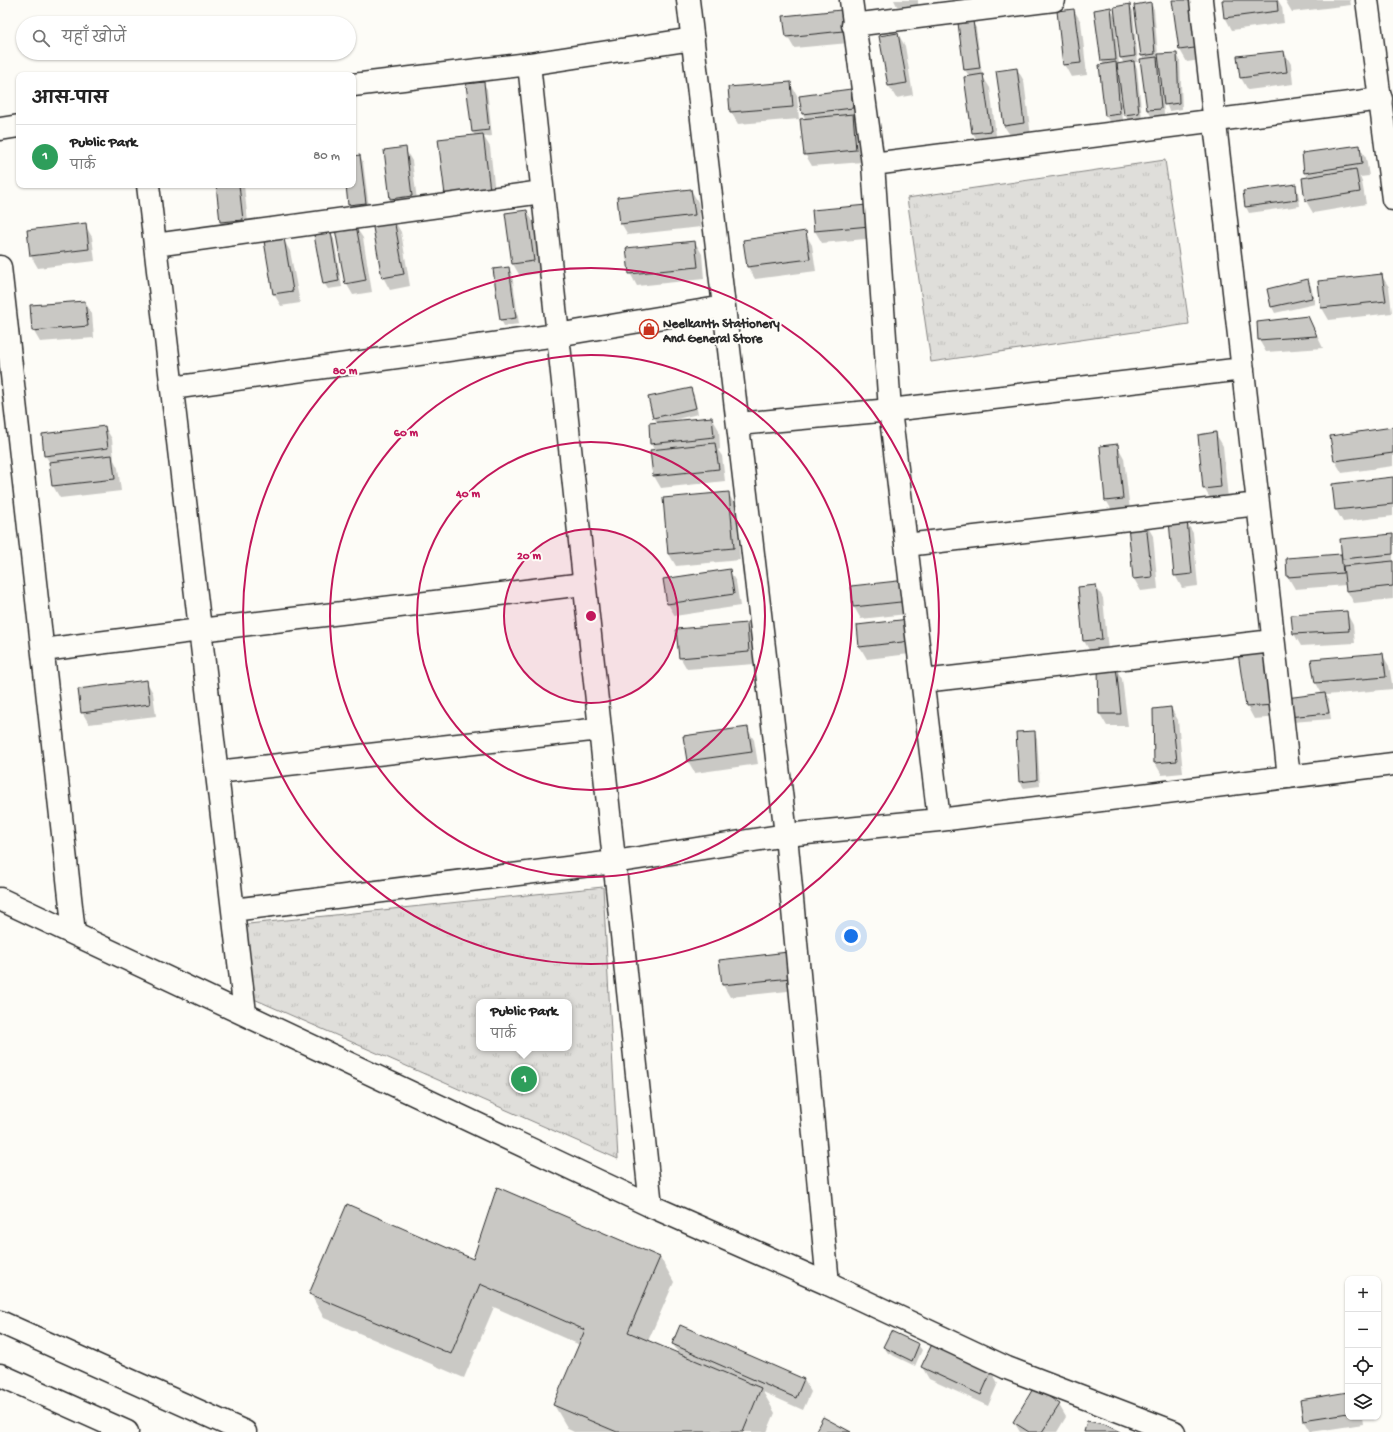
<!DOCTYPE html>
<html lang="hi">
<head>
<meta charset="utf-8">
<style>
	body { margin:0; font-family:"Gochi Hand","Playpen Sans Deva",sans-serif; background:#f6f6f6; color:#222 }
	.controls { position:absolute; right:12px; bottom:12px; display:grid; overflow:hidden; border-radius:8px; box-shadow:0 1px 3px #0004 }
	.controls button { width:36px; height:36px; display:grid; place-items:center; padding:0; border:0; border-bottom:1px solid #e0e0e0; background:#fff; color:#222; font:20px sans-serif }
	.you { position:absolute; left:851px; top:936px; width:14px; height:14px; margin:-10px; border:3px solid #fff; border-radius:50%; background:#1a73e8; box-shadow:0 0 0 6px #1a73e833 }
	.badge { display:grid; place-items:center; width:26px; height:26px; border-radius:50%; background:#d93025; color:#fff; font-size:13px; font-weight:700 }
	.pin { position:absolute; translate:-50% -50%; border:2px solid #fff; box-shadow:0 1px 4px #0006 }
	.popup { position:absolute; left:476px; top:999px; width:96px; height:52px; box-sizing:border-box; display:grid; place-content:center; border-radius:8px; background:#fff; filter:drop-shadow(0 1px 3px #0005); font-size:13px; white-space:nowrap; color:#767676 }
	.popup b { font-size:15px; color:#222 }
	.popup::after { content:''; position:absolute; left:50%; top:100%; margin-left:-8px; border:8px solid transparent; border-top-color:#fff }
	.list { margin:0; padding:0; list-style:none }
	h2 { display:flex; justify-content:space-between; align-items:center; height:52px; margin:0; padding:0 16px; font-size:17px }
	h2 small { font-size:13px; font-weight:400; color:#767676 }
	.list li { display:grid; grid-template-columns:26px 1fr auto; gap:12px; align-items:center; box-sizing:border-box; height:64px; padding:0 16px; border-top:1px solid #e0e0e0 }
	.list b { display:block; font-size:15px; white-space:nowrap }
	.list p { margin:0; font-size:13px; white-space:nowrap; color:#767676 }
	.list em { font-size:13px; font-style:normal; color:#767676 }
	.icon { flex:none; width:22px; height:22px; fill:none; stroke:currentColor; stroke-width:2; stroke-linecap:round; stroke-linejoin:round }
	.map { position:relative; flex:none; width:1393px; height:1432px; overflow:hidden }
	.search { position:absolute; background:#fff; box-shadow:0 1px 3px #0004; left:16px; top:16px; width:340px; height:44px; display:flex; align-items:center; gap:10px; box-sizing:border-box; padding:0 14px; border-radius:22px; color:#767676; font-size:15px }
	.panel { position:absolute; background:#fff; box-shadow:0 1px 3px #0004; left:16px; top:72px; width:340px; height:116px; border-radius:8px }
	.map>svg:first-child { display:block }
</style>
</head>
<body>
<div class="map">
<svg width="1393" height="1432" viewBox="0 0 1393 1432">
	<defs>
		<pattern id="park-tufts" width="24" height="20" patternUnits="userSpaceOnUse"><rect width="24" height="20" fill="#dfdeda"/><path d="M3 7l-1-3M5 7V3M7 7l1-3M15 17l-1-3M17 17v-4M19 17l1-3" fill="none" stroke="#c0bfbb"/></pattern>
	</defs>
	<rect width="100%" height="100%" fill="#fdfcf7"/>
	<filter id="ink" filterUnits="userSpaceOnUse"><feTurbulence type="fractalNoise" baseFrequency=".025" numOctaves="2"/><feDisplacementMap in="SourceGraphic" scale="8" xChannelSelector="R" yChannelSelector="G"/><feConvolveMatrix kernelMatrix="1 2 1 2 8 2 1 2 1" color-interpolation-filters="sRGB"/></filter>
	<g filter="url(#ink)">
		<path fill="url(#park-tufts)" stroke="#858482" fill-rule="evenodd" d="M 1165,160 L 1189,324 L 931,362 L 907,198 Z
			M 603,887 L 618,1159 L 254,999 L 239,925 ZM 479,1002 L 569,1002 L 569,1048 L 479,1048 Z"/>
		<path fill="#0003" fill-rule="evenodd" d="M 894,0 L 918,0 L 918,5 L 897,6 Z
			M 1173,0 L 1208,59 L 1187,62 L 1180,50 Z
			M 1228,0 L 1278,0 L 1282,7 L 1284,23 L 1232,30 L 1225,17 Z
			M 1285,0 L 1350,0 L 1351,5 L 1292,12 Z
			M 1150,3 L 1154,9 L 1158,55 L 1177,54 L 1180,60 L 1182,109 L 1169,111 L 1164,99 L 1163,99 L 1164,115 L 1151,116 L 1148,110 L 1141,60 L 1144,60 L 1142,56 Z
			M 1130,5 L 1133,11 L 1138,62 L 1134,62 L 1137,68 L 1142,119 L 1128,120 L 1125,115 L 1122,93 L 1120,93 L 1123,120 L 1109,121 L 1106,116 L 1104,65 L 1102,61 L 1095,11 L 1111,9 L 1116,18 ZM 1115,21 L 1116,21 L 1121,58 L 1124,64 L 1119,65 Z
			M 1074,10 L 1081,22 L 1087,75 L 1071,77 L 1064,64 Z
			M 840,11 L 847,24 L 849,43 L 794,48 L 787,36 Z
			M 973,23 L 976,28 L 982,75 L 990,88 L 997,143 L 980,145 L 973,133 L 970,77 L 965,70 L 960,24 Z
			M 898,34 L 905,46 L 913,95 L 896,98 L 889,86 L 880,37 Z
			M 1284,52 L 1291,64 L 1293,84 L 1248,90 L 1241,78 Z
			M 1017,69 L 1024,81 L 1031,136 L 1012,138 L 1004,126 L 998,72 Z
			M 483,83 L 487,89 L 492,136 L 484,137 L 490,147 L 496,202 L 453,207 L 475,136 L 473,132 Z
			M 790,83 L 797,95 L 799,119 L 738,124 L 731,112 L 729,88 Z
			M 850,90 L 857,102 L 860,120 L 856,121 L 860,127 L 863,162 L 812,166 L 805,154 L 806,120 L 803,114 L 800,97 Z
			M 1359,146 L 1366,158 L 1369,176 L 1360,177 L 1362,182 L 1366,204 L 1313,213 L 1306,201 L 1303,178 L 1308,177 L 1305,172 Z
			M 405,149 L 412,161 L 418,208 L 398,210 L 391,198 Z
			M 360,156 L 363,162 L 369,208 L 353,210 L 349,205 L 347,185 L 353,185 L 353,157 Z
			M 217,185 L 244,185 L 249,232 L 228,234 L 221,222 Z
			M 1295,185 L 1298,191 L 1300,206 L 1249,213 L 1246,207 Z
			M 691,190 L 698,202 L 701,227 L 628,235 L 621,223 Z
			M 867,206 L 876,238 L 822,243 L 815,231 L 813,211 Z
			M 527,211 L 534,223 L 540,273 L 520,276 L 513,264 Z
			M 394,220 L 401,232 L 410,286 L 390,290 L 383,277 Z
			M 85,225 L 92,237 L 95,261 L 38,268 L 31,256 Z
			M 355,226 L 363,238 L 372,292 L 353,295 L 346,283 Z
			M 805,233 L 812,245 L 816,271 L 755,279 L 748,267 L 744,241 Z
			M 330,234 L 334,239 L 342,287 L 328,289 L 324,283 Z
			M 283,239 L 290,251 L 300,303 L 281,306 L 274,294 L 265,242 Z
			M 695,242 L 702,254 L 704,279 L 637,286 L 630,273 Z
			M 508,268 L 512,274 L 519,324 L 504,326 L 501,320 L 494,270 Z
			M 1381,275 L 1389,287 L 1392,313 L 1329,320 L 1322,308 Z
			M 1308,281 L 1311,286 L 1315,304 L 1275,313 L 1272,307 L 1268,289 Z
			M 85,302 L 92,314 L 94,338 L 40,342 L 33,330 Z
			M 1308,317 L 1323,348 L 1266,352 L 1259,340 L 1258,323 Z
			M 690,389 L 694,395 L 698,414 L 668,421 L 668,422 L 712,418 L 719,430 L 720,449 L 718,450 L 722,456 L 725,481 L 661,488 L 654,476 L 651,451 L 655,451 L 651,444 L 657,423 L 654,417 Z
			M 105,427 L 112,439 L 114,460 L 118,468 L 121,491 L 60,498 L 53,486 L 50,463 L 45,455 Z
			M 1393,428 L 1393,466 L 1342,473 L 1335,461 Z
			M 1216,434 L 1223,446 L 1228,499 L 1211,500 L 1204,488 Z
			M 1117,445 L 1124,458 L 1130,511 L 1113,512 L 1106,500 Z
			M 1393,478 L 1393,516 L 1343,522 L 1336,510 Z
			M 728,493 L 735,505 L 740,560 L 676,566 L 669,554 Z
			M 1186,521 L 1193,533 L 1198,586 L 1182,588 L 1175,575 Z
			M 1146,524 L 1153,536 L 1158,589 L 1141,591 L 1134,579 Z
			M 1393,535 L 1393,599 L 1354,603 L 1347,591 L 1346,585 L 1295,589 L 1288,577 L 1287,559 L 1343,555 Z
			M 729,570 L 736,582 L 740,606 L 675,616 L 668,604 Z
			M 907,581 L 916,613 L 861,619 L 854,607 Z
			M 1096,586 L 1103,598 L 1108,651 L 1091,653 L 1084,641 Z
			M 1346,612 L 1353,625 L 1355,643 L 1301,646 L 1294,634 L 1292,616 Z
			M 908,621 L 918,653 L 867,659 L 860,647 Z
			M 746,624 L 753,636 L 755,664 L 687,669 L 680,657 Z
			M 1239,654 L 1280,717 L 1254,719 L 1247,706 Z
			M 1382,654 L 1389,666 L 1393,689 L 1326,695 L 1328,699 L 1331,719 L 1292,722 L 1289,716 L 1322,694 L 1316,683 L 1312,660 Z
			M 1115,667 L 1122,679 L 1128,726 L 1107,726 L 1100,714 L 1099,668 Z
			M 146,681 L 153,693 L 156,716 L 89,724 L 82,712 Z
			M 1171,708 L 1178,720 L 1183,773 L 1162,775 L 1155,763 Z
			M 747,728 L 754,740 L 758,764 L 695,773 L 688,761 Z
			M 1034,732 L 1037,738 L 1040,786 L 1024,788 L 1020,782 L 1017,733 Z
			M 787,953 L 797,990 L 730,997 L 723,985 L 720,961 Z
			M 660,1257 L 674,1282 L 648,1341 L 679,1354 L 673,1344 L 804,1380 L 811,1392 L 803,1410 L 763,1392 L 775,1413 L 767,1432 L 574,1432 L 568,1429 L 554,1405 L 580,1345 L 494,1307 L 464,1378 L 324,1318 L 310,1293 L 474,1260 Z
			M 918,1345 L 922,1350 L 915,1366 L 888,1353 L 884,1347 Z
			M 922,1367 L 991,1371 L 998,1383 L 988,1406 L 929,1379 Z
			M 1348,1393 L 1348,1417 L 1362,1417 L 1363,1424 L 1311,1432 L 1304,1420 L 1301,1401 Z
			M 1059,1405 L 1066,1417 L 1057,1432 L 1020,1432 L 1014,1422 Z"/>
		<path fill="#c9c8c4" stroke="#2b2b2b" d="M 1172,0 L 1196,0 L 1202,47 L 1179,50 Z
			M 1222,0 L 1277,0 L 1278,11 L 1224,18 Z
			M 1151,2 L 1155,54 L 1141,56 L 1134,5 Z
			M 1130,4 L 1135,56 L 1120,58 L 1114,7 Z
			M 1111,7 L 1116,60 L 1101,61 L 1094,10 Z
			M 1074,9 L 1081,63 L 1063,65 L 1057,11 Z
			M 841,10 L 843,31 L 786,37 L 783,16 Z
			M 973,21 L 980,68 L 964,70 L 958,23 Z
			M 898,33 L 907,83 L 888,86 L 879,36 Z
			M 1284,51 L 1287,72 L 1240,78 L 1237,56 Z
			M 1177,53 L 1179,103 L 1164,105 L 1158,54 Z
			M 1157,57 L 1161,109 L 1147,110 L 1140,59 Z
			M 1134,61 L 1139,113 L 1124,115 L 1117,64 Z
			M 1116,62 L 1120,114 L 1105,116 L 1099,65 Z
			M 1017,68 L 1024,123 L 1004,126 L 996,71 Z
			M 983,74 L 991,131 L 972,133 L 964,77 Z
			M 484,82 L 489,130 L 472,132 L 466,84 Z
			M 791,82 L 793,107 L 730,112 L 728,87 Z
			M 851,89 L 853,108 L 802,114 L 799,96 Z
			M 853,114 L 856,150 L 804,155 L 800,119 Z
			M 483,134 L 490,190 L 445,195 L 438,139 Z
			M 1360,145 L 1362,164 L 1304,173 L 1302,153 Z
			M 406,147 L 412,196 L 390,199 L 384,150 Z
			M 360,155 L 366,203 L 348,205 L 346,185 L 353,185 L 353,156 Z
			M 1356,169 L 1360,192 L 1305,201 L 1302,178 Z
			M 1296,184 L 1297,200 L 1245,207 L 1243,191 Z
			M 216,185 L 239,185 L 243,220 L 220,222 Z
			M 691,189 L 695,215 L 620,224 L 617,197 Z
			M 867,205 L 870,226 L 814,231 L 812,210 Z
			M 527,210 L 534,261 L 512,264 L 505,213 Z
			M 394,219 L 404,274 L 382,278 L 372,222 Z
			M 86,223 L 89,249 L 30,256 L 27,230 Z
			M 356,225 L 366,280 L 345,284 L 335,229 Z
			M 806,231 L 810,259 L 747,267 L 743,240 Z
			M 331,232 L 339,281 L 323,284 L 314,235 Z
			M 284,238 L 293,291 L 273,294 L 264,241 Z
			M 695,241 L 698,267 L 629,274 L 626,248 Z
			M 509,267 L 516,318 L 500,320 L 493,269 Z
			M 1382,274 L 1386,301 L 1321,308 L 1318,281 Z
			M 1308,279 L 1312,298 L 1271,307 L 1267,289 Z
			M 85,301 L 88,326 L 32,331 L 30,305 Z
			M 1308,316 L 1317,336 L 1258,340 L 1257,322 Z
			M 691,388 L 696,408 L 653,418 L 648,397 Z
			M 712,417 L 714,437 L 650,444 L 649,423 Z
			M 105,426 L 108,448 L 44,456 L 42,434 Z
			M 1393,427 L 1393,453 L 1334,461 L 1330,436 Z
			M 1216,432 L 1221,487 L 1203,489 L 1198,435 Z
			M 715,443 L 719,469 L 653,476 L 650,450 Z
			M 1118,444 L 1123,499 L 1105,501 L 1100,446 Z
			M 112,455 L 115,479 L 52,486 L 49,462 Z
			M 1393,477 L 1393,504 L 1335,510 L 1332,484 Z
			M 729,492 L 734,548 L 668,554 L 663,498 Z
			M 1187,520 L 1192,574 L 1174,576 L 1169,521 Z
			M 1146,523 L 1152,577 L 1133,579 L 1128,525 Z
			M 1393,534 L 1393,554 L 1342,559 L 1340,539 Z
			M 1341,554 L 1343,573 L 1287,577 L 1286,558 Z
			M 1393,561 L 1393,586 L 1346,591 L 1343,566 Z
			M 730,569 L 734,594 L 667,604 L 663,579 Z
			M 907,580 L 910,601 L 853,607 L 851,586 Z
			M 1096,585 L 1102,639 L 1083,641 L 1078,587 Z
			M 1347,611 L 1349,631 L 1293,634 L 1291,615 Z
			M 909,619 L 911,641 L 859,647 L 857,625 Z
			M 747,623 L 749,652 L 679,658 L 676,629 Z
			M 1269,650 L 1273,705 L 1246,707 L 1238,653 Z
			M 1383,653 L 1386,677 L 1315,683 L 1311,659 Z
			M 1116,666 L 1121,714 L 1099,714 L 1098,667 Z
			M 147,680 L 150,704 L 81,713 L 78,689 Z
			M 1325,693 L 1329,713 L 1288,717 L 1286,698 Z
			M 1171,707 L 1177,761 L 1154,763 L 1153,709 Z
			M 748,727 L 752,752 L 687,761 L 683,736 Z
			M 1035,731 L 1037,780 L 1019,782 L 1016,732 Z
			M 788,952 L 791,978 L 722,985 L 719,960 Z
			M 497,1187 L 660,1257 L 628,1332 L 761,1388 L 743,1432 L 617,1432 L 553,1405 L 585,1330 L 480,1284 L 451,1354 L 309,1294 L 347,1204 L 473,1259 Z
			M 680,1325 L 804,1379 L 796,1398 L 672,1344 Z
			M 891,1331 L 919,1344 L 912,1361 L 883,1347 Z
			M 933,1342 L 992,1370 L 981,1395 L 921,1367 Z
			M 1034,1387 L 1060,1404 L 1042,1432 L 1029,1432 L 1013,1422 Z
			M 1348,1392 L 1348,1413 L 1303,1420 L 1300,1400 Z
			M 823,1417 L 851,1432 L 815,1432 Z
			M 1087,1421 L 1104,1424 L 1120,1432 L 1084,1432 Z"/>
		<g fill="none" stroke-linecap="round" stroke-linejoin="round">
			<defs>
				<path id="street" d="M 688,0 L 786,835 L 828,1284
					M 851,0 L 873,164 L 890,410 L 939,820
					M 1201,0 L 1289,777
					M 853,25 L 1054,0
					M 529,64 L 651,1206
					M 353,85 L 529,64 L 693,39
					M 0,129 L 19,126
					M 873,164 L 1381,99
					M 148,185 L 245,1013
					M 155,245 L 542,192
					M 0,267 L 74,933
					M 172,388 L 557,335 L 724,307
					M 738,424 L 890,410 L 1243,369
					M 906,545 L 1258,504
					M 43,650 L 200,630 L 584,584
					M 923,681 L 1273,641
					M 217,772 L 600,729
					M 233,910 L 614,862 L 786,835 L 939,820 L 1393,764"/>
				<path id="secondary" d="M 1367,0 L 1393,199
					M 0,899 L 651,1206 L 828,1284 L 1007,1368 L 1174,1432
					M 0,1322 L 245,1432
					M 0,1375 L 127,1432"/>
			</defs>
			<use href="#street" stroke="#2b2b2b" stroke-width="25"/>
			<use href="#secondary" stroke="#2b2b2b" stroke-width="25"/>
			<use href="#street" stroke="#fdfcf7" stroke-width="22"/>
			<use href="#secondary" stroke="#fdfcf7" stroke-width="22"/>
		</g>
	</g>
	<circle cx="591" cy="616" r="87" fill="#c2185b" fill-opacity=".12"/>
	<g fill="none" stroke="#c2185b" stroke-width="2">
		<circle cx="591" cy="616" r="87"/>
		<circle cx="591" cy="616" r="174"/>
		<circle cx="591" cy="616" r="261"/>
		<circle cx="591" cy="616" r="348"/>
	</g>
	<defs>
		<symbol id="shop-ring" viewBox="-11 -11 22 22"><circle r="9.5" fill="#fdfcf7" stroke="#c8321e" stroke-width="1.5"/><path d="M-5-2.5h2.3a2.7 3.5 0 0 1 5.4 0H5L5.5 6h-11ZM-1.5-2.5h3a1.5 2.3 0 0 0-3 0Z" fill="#c8321e"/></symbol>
	</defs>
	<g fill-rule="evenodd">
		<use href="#shop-ring" x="638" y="318" width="22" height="22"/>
	</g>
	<g text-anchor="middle" stroke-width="4" stroke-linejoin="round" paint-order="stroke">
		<g font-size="13" font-weight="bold" fill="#2b2b2b" stroke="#fdfcf7" text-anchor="start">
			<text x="663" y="327">Neelkanth Stationery<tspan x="663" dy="15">And General Store</tspan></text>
		</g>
	</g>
	<circle cx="591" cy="616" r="6" fill="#c2185b" stroke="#fdfcf7" stroke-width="2"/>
	<g font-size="12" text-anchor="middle" font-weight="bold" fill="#c2185b" stroke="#fdfcf7" stroke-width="4" stroke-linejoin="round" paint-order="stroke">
		<text x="345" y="374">80 m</text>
		<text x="406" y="436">60 m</text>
		<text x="468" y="497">40 m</text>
		<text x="529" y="559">20 m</text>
	</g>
</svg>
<div class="controls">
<button>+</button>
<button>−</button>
<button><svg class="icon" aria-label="locate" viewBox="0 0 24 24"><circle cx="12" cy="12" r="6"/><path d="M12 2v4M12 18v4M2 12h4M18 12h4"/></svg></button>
<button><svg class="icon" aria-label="layers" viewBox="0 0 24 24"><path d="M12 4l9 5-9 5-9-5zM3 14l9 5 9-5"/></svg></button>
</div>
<div class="you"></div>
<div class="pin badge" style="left:524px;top:1079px;background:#2e9e5b">1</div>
<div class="popup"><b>Public Park</b>पार्क</div>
<div class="search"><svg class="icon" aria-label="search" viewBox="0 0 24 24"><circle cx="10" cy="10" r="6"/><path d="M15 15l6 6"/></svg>यहाँ खोजें</div>
<section class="panel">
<h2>आस-पास<small></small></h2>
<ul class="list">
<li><span class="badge" style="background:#2e9e5b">1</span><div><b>Public Park</b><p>पार्क</p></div><em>80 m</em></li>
</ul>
</section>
</div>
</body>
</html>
